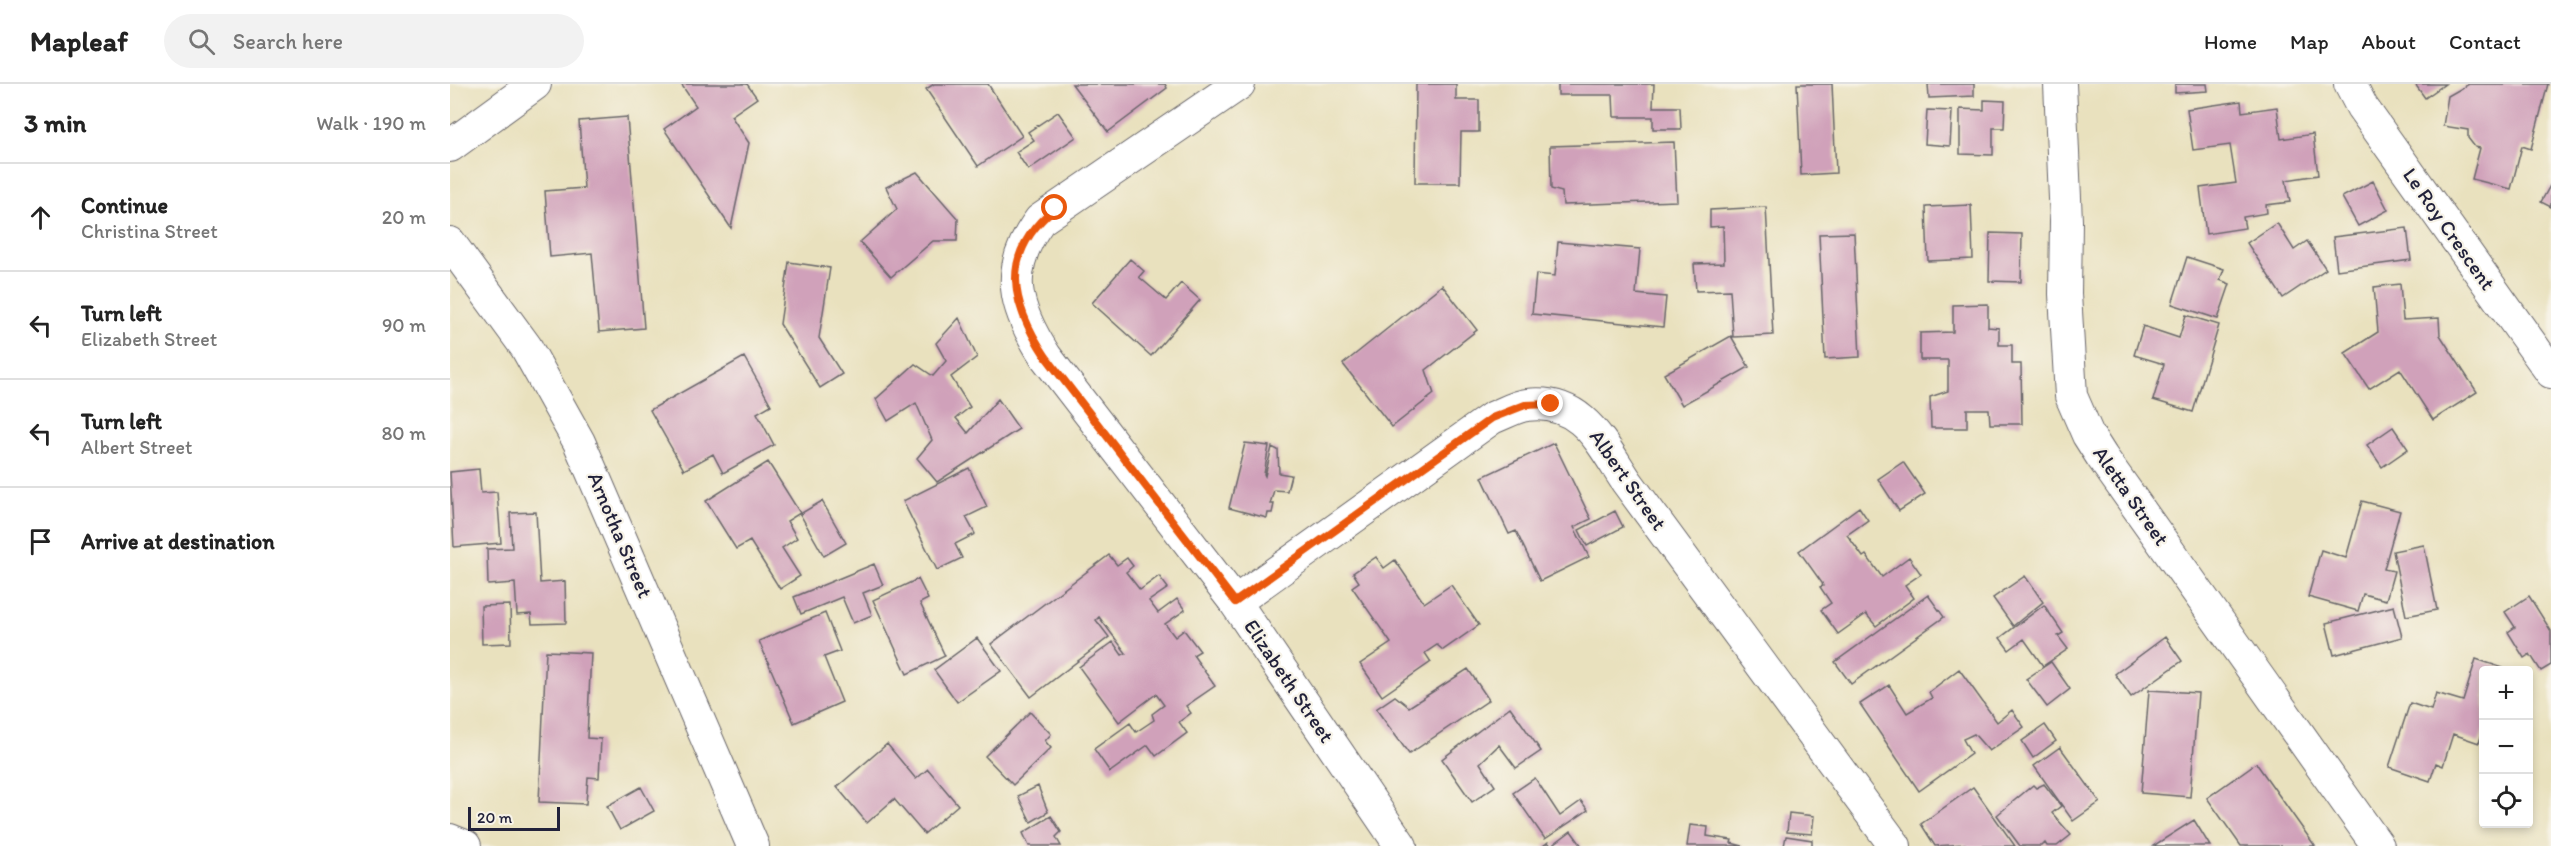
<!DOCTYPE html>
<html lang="en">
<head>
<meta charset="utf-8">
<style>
	body { margin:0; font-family:Itim,sans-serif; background:#f2f2f2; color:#222 }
	.controls { position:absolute; right:18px; bottom:18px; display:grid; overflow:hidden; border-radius:6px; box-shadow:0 3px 9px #0003 }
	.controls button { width:54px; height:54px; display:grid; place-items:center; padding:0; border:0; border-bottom:2px solid #e0e0e0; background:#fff; color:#222; font:30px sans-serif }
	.scale { position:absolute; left:18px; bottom:15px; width:92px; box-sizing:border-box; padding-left:6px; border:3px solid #22223b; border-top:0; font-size:16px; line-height:21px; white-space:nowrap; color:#22223b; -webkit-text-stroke:4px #f7f3e8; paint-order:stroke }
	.stop { position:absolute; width:18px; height:18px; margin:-14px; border:4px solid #ea580c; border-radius:50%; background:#fff }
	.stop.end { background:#ea580c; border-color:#fff; box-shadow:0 2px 6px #0008 }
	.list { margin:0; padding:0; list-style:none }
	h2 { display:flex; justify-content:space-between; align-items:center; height:78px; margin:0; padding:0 24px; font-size:26px }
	h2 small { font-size:20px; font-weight:400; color:#767676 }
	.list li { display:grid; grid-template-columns:39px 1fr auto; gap:18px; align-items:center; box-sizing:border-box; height:108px; padding:0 24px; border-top:2px solid #e0e0e0 }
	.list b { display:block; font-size:22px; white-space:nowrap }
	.list p { margin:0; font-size:20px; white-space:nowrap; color:#767676 }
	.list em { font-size:20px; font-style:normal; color:#767676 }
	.icon { flex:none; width:33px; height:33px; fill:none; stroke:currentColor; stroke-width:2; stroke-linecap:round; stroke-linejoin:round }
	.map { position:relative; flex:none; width:2101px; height:762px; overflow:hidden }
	header { display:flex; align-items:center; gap:36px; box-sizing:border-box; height:84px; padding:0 30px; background:#fff; border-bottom:2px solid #e0e0e0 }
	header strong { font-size:28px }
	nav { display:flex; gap:33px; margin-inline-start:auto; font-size:21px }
	.search { width:420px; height:54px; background:#f2f2f2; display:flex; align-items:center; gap:15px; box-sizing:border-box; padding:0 21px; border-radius:33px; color:#767676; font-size:22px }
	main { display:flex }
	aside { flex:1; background:#fff }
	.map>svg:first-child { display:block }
</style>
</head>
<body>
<header>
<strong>Mapleaf</strong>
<div class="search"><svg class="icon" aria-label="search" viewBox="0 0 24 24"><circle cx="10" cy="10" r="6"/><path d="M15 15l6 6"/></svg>Search here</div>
<nav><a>Home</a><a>Map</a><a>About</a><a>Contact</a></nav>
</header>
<main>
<aside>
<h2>3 min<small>Walk · 190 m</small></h2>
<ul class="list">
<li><svg class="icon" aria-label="ahead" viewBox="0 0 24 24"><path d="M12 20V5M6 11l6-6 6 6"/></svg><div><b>Continue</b><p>Christina Street</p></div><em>20 m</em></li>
<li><svg class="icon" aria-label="left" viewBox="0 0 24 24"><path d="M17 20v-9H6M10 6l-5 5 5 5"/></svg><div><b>Turn left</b><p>Elizabeth Street</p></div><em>90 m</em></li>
<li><svg class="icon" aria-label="left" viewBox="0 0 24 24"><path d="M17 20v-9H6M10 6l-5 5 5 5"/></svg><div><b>Turn left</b><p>Albert Street</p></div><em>80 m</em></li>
<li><svg class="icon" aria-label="arrive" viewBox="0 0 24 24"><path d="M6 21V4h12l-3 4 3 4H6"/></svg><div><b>Arrive at destination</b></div></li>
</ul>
</aside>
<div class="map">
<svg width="2101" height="762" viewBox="0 0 2101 762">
	<rect width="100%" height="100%" fill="#f7f3e8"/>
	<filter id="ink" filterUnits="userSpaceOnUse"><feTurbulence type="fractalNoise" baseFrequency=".0167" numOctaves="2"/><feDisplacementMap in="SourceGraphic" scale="12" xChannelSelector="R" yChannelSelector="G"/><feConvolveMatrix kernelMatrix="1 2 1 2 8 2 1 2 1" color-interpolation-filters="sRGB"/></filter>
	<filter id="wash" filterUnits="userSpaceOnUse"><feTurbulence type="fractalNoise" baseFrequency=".008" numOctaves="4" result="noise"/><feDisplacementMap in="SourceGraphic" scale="24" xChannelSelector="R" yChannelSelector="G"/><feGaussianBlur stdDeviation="1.35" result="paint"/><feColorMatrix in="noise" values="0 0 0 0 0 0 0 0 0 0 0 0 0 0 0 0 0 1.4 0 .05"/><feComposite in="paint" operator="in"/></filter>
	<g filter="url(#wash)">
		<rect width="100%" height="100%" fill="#e9e1be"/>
		<g id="blocks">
			<path fill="#d0a1ba" d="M 231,0 L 297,0 L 307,14 L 281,32 L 299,59 L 281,144 L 214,45 L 246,22 Z
				M 484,0 L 538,0 L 572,52 L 528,82 L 476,5 Z
				M 622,0 L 715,0 L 717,4 L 658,48 Z
				M 966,0 L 1006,0 L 1006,16 L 1029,16 L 1029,48 L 1011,48 L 1010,99 L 965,99 Z
				M 1108,0 L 1204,0 L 1203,23 L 1230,23 L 1231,45 L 1203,45 L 1203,33 L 1164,33 L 1163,11 L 1108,11 Z
				M 1347,0 L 1382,0 L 1386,89 L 1351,91 Z
				M 1478,0 L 1524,0 L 1524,12 L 1479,14 Z
				M 1725,0 L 1757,0 L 1758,7 L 1725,9 Z
				M 1965,0 L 1995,0 L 1975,14 Z
				M 2019,0 L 2098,0 L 2081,65 L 2072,62 L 2061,105 L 2022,95 L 2030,64 L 2025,63 L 2018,54 L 2018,46 L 1993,42 L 1998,12 Z
				M 1534,16 L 1555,17 L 1554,44 L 1543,44 L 1543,71 L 1510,70 L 1510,25 L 1534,26 Z
				M 1791,17 L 1792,28 L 1827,23 L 1831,55 L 1863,50 L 1868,91 L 1836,96 L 1840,118 L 1816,121 L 1817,129 L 1793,133 L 1795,144 L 1756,150 L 1750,104 L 1786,99 L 1780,61 L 1743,66 L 1737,25 Z
				M 1477,26 L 1502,27 L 1500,62 L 1475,60 Z
				M 608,28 L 626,53 L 578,86 L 566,68 L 584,56 L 578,48 Z
				M 177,33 L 194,244 L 149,248 L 142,169 L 100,173 L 95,107 L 134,104 L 129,37 Z
				M 1224,58 L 1227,117 L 1113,121 L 1112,108 L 1101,105 L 1100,62 Z
				M 467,88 L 508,135 L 507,157 L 483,157 L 441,193 L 410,158 L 447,125 L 436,103 Z
				M 1923,97 L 1938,126 L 1908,142 L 1892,113 Z
				M 2101,100 L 2101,123 L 2091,118 Z
				M 1521,121 L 1523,175 L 1478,177 L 1476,123 Z
				M 1316,123 L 1323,251 L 1283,253 L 1280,206 L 1246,207 L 1244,180 L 1274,179 L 1273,142 L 1260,143 L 1260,126 Z
				M 1827,139 L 1844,166 L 1857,157 L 1876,185 L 1833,214 L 1797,159 Z
				M 1957,144 L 1961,176 L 1887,186 L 1883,153 Z
				M 1404,149 L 1410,273 L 1375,275 L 1369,150 Z
				M 1540,149 L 1572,150 L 1571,198 L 1539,197 Z
				M 1108,158 L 1190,165 L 1186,210 L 1216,213 L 1213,243 L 1082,230 L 1086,190 L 1105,192 Z
				M 1737,173 L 1774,185 L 1770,196 L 1780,200 L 1768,235 L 1722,220 Z
				M 680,175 L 694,187 L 689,193 L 716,216 L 731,199 L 750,216 L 701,272 L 642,219 Z
				M 339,178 L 380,184 L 369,254 L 392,290 L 370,304 L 330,240 Z
				M 1950,200 L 1953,236 L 1989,234 L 1990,251 L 2027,308 L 1983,336 L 1950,285 L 1919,305 L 1895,269 L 1928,248 L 1924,203 Z
				M 992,201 L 1027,246 L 976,286 L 984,310 L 942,343 L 893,280 Z
				M 1538,220 L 1538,243 L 1549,244 L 1549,261 L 1562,261 L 1562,280 L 1571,280 L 1572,340 L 1540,340 L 1539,325 L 1517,325 L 1517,344 L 1481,344 L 1480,313 L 1498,307 L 1498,276 L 1470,276 L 1470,249 L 1503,248 L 1503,221 Z
				M 1736,231 L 1769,241 L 1743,328 L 1703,316 L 1714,280 L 1684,271 L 1693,242 L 1729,254 Z
				M 509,234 L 527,273 L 501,293 L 520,323 L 506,334 L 518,349 L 548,315 L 569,345 L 487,398 L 467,374 L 482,356 L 466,319 L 438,337 L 426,315 L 465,280 L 483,292 L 496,277 L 486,259 Z
				M 1281,252 L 1299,283 L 1232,321 L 1214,290 Z
				M 294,273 L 321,321 L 307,329 L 324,361 L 273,389 L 263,370 L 234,386 L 200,326 Z
				M 1943,343 L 1958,365 L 1932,383 L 1917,361 Z
				M 795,359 L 819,362 L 814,390 L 815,392 L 822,363 L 828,366 L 829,389 L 841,391 L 837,407 L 824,406 L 820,420 L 824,420 L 822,429 L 818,429 L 817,434 L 779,424 Z
				M 1104,359 L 1141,435 L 1124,443 L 1139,473 L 1090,497 L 1066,447 L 1059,450 L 1032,393 Z
				M 318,378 L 350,429 L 337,437 L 347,454 L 332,464 L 350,492 L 330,505 L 300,457 L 286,465 L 256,417 Z
				M 1453,378 L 1475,410 L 1449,427 L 1428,395 Z
				M 519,384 L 537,423 L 516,433 L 525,450 L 505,460 L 512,474 L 487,486 L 453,417 Z
				M 29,385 L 31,409 L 47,408 L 51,459 L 4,463 L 0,388 Z
				M 372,417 L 396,459 L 374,472 L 350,430 Z
				M 1912,417 L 1950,427 L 1934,485 L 1944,487 L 1936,516 L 1913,510 L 1908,527 L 1858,513 L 1871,466 L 1896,474 Z
				M 1409,423 L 1418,436 L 1397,451 L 1413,473 L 1416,471 L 1432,493 L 1459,473 L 1471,490 L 1455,501 L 1464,514 L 1426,542 L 1416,530 L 1388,550 L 1371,526 L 1381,519 L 1370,503 L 1373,502 L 1372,499 L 1349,467 Z
				M 1165,427 L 1173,443 L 1137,462 L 1129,446 Z
				M 86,428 L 90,499 L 115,497 L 116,539 L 82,540 L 81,530 L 67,531 L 65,499 L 38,501 L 37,465 L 62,464 L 60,429 Z
				M 1974,461 L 1987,526 L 1956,532 L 1943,467 Z
				M 659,471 L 667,481 L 677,474 L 683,482 L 676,488 L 690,506 L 709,492 L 718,504 L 699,517 L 708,529 L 727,515 L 735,526 L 715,540 L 725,553 L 734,546 L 750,567 L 743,571 L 765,602 L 736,622 L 741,629 L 729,638 L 737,649 L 706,672 L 698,661 L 660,688 L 644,665 L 680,639 L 686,648 L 704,636 L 702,630 L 714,621 L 706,610 L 669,638 L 629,583 L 663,558 L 672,571 L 676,569 L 649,533 L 646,536 L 659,553 L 581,613 L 541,560 Z
				M 926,473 L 934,484 L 945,476 L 974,519 L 1001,501 L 1029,541 L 993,566 L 987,561 L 975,569 L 981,578 L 932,612 L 910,580 L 941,559 L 902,503 L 909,498 L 903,489 Z
				M 424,480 L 433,501 L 413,509 L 422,531 L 403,539 L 392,513 L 351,530 L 344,513 Z
				M 1575,492 L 1593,518 L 1563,542 L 1543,514 Z
				M 468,495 L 478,515 L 470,519 L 495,572 L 457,590 L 423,516 Z
				M 1478,511 L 1494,533 L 1401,600 L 1385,578 Z
				M 2079,512 L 2101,547 L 2101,581 L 2091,587 L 2080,570 L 2074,574 L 2058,548 L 2065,543 L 2055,528 Z
				M 60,521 L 61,559 L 32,560 L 31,522 Z
				M 1594,521 L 1613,549 L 1608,552 L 1618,565 L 1593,582 L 1574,555 L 1559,566 L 1550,554 Z
				M 1944,522 L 1952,553 L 1884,571 L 1876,539 Z
				M 375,529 L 390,567 L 374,573 L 392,618 L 344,639 L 309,557 Z
				M 1715,553 L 1732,577 L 1681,613 L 1665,590 Z
				M 527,554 L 551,587 L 507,618 L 484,586 Z
				M 96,567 L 141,569 L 137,654 L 151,655 L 149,694 L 138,693 L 136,720 L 89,718 Z
				M 2026,575 L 2053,584 L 2053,586 L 2034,586 L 2034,644 L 2029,659 L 2003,650 L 1993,682 L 1986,679 L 1980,697 L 1939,683 L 1960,619 L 1981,626 L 1986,609 L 2013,617 Z
				M 1601,578 L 1620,605 L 1597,623 L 1576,595 Z
				M 1018,585 L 1039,616 L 959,670 L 926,625 L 945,612 L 959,623 Z
				M 1509,585 L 1547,638 L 1562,626 L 1574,643 L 1539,667 L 1524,650 L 1513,655 L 1521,670 L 1469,707 L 1410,620 L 1439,601 L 1457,629 L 1482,614 L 1479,608 Z
				M 1699,606 L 1748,609 L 1740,713 L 1691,709 Z
				M 1060,623 L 1091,667 L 1066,684 L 1049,661 L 1030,679 L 1045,702 L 1022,718 L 992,675 Z
				M 580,628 L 601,650 L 595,657 L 601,664 L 563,701 L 535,672 Z
				M 1595,641 L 1606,657 L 1583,674 L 1572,657 Z
				M 437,660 L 466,695 L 478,685 L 508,721 L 474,750 L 444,715 L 417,739 L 387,703 Z
				M 1610,663 L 1650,718 L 1623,737 L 1584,682 Z
				M 1806,679 L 1865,762 L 1791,762 L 1757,714 Z
				M 1085,694 L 1110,732 L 1131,717 L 1138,726 L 1095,755 L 1063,709 Z
				M 1594,700 L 1611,722 L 1602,729 L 1621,751 L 1607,762 L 1597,762 L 1595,759 L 1592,762 L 1570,762 L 1547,731 L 1583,701 L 1586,704 Z
				M 588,702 L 598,728 L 581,738 L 568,712 Z
				M 191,703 L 204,727 L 170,746 L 157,722 Z
				M 1523,703 L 1565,762 L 1516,762 L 1515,760 L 1485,762 L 1471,740 Z
				M 1339,729 L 1364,732 L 1362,750 L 1337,748 Z
				M 601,732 L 611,748 L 606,753 L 611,762 L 579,762 L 573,749 Z
				M 1744,736 L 1760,762 L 1703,762 Z
				M 1240,741 L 1258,743 L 1257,752 L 1282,756 L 1281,759 L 1293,762 L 1237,762 Z
				M 1121,747 L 1132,762 L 1093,762 L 1098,758 L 1101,762 Z
				M 1336,752 L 1362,756 L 1362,762 L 1334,762 Z"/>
		</g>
	</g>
	<g filter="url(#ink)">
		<use href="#blocks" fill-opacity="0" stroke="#686569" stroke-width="1.5"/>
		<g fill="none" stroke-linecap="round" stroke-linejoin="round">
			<defs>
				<path id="street" d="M 789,0 L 590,136 C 553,186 564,224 596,273 L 785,518 L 951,762
					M 1610,0 L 1616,137 L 1615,210 L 1621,312 L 1638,351 L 1652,373 L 1928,762
					M 1900,0 L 1912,23 L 2101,288
					M 0,62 L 85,0
					M 0,159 L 76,263 L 129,358 L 303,762
					M 785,518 L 1042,334 C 1053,330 1066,322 1077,321 C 1132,314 1151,359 1177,398 L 1445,762
					M 0,756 L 15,762"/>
			</defs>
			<use href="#street" stroke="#686569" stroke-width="34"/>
			<use href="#street" stroke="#fff" stroke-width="32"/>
		</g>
	</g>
	<g fill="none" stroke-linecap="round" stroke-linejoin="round" filter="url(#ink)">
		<path stroke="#ea580c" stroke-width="8" d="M 605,124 C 549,170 560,219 596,273 L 785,518 L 1042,334 L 1075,321 L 1101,320"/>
	</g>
	<g text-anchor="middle" stroke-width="4.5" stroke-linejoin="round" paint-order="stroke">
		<g font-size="21" fill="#22223b" stroke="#f7f3e8">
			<text transform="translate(1999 145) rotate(55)" y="7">Le Roy Crescent</text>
			<text transform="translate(1178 396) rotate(55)" y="7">Albert Street</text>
			<text transform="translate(1681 412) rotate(55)" y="7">Aletta Street</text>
			<text transform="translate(170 451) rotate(67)" y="7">Arnotha Street</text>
			<text transform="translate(839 597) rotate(56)" y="7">Elizabeth Street</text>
		</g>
	</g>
</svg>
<div class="controls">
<button>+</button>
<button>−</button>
<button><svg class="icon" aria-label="locate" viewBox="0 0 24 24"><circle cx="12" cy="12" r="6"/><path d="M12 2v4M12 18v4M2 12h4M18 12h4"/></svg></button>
</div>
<div class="scale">20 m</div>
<div class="stop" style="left:605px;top:124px"></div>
<div class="stop end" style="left:1101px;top:320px"></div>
</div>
</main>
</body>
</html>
